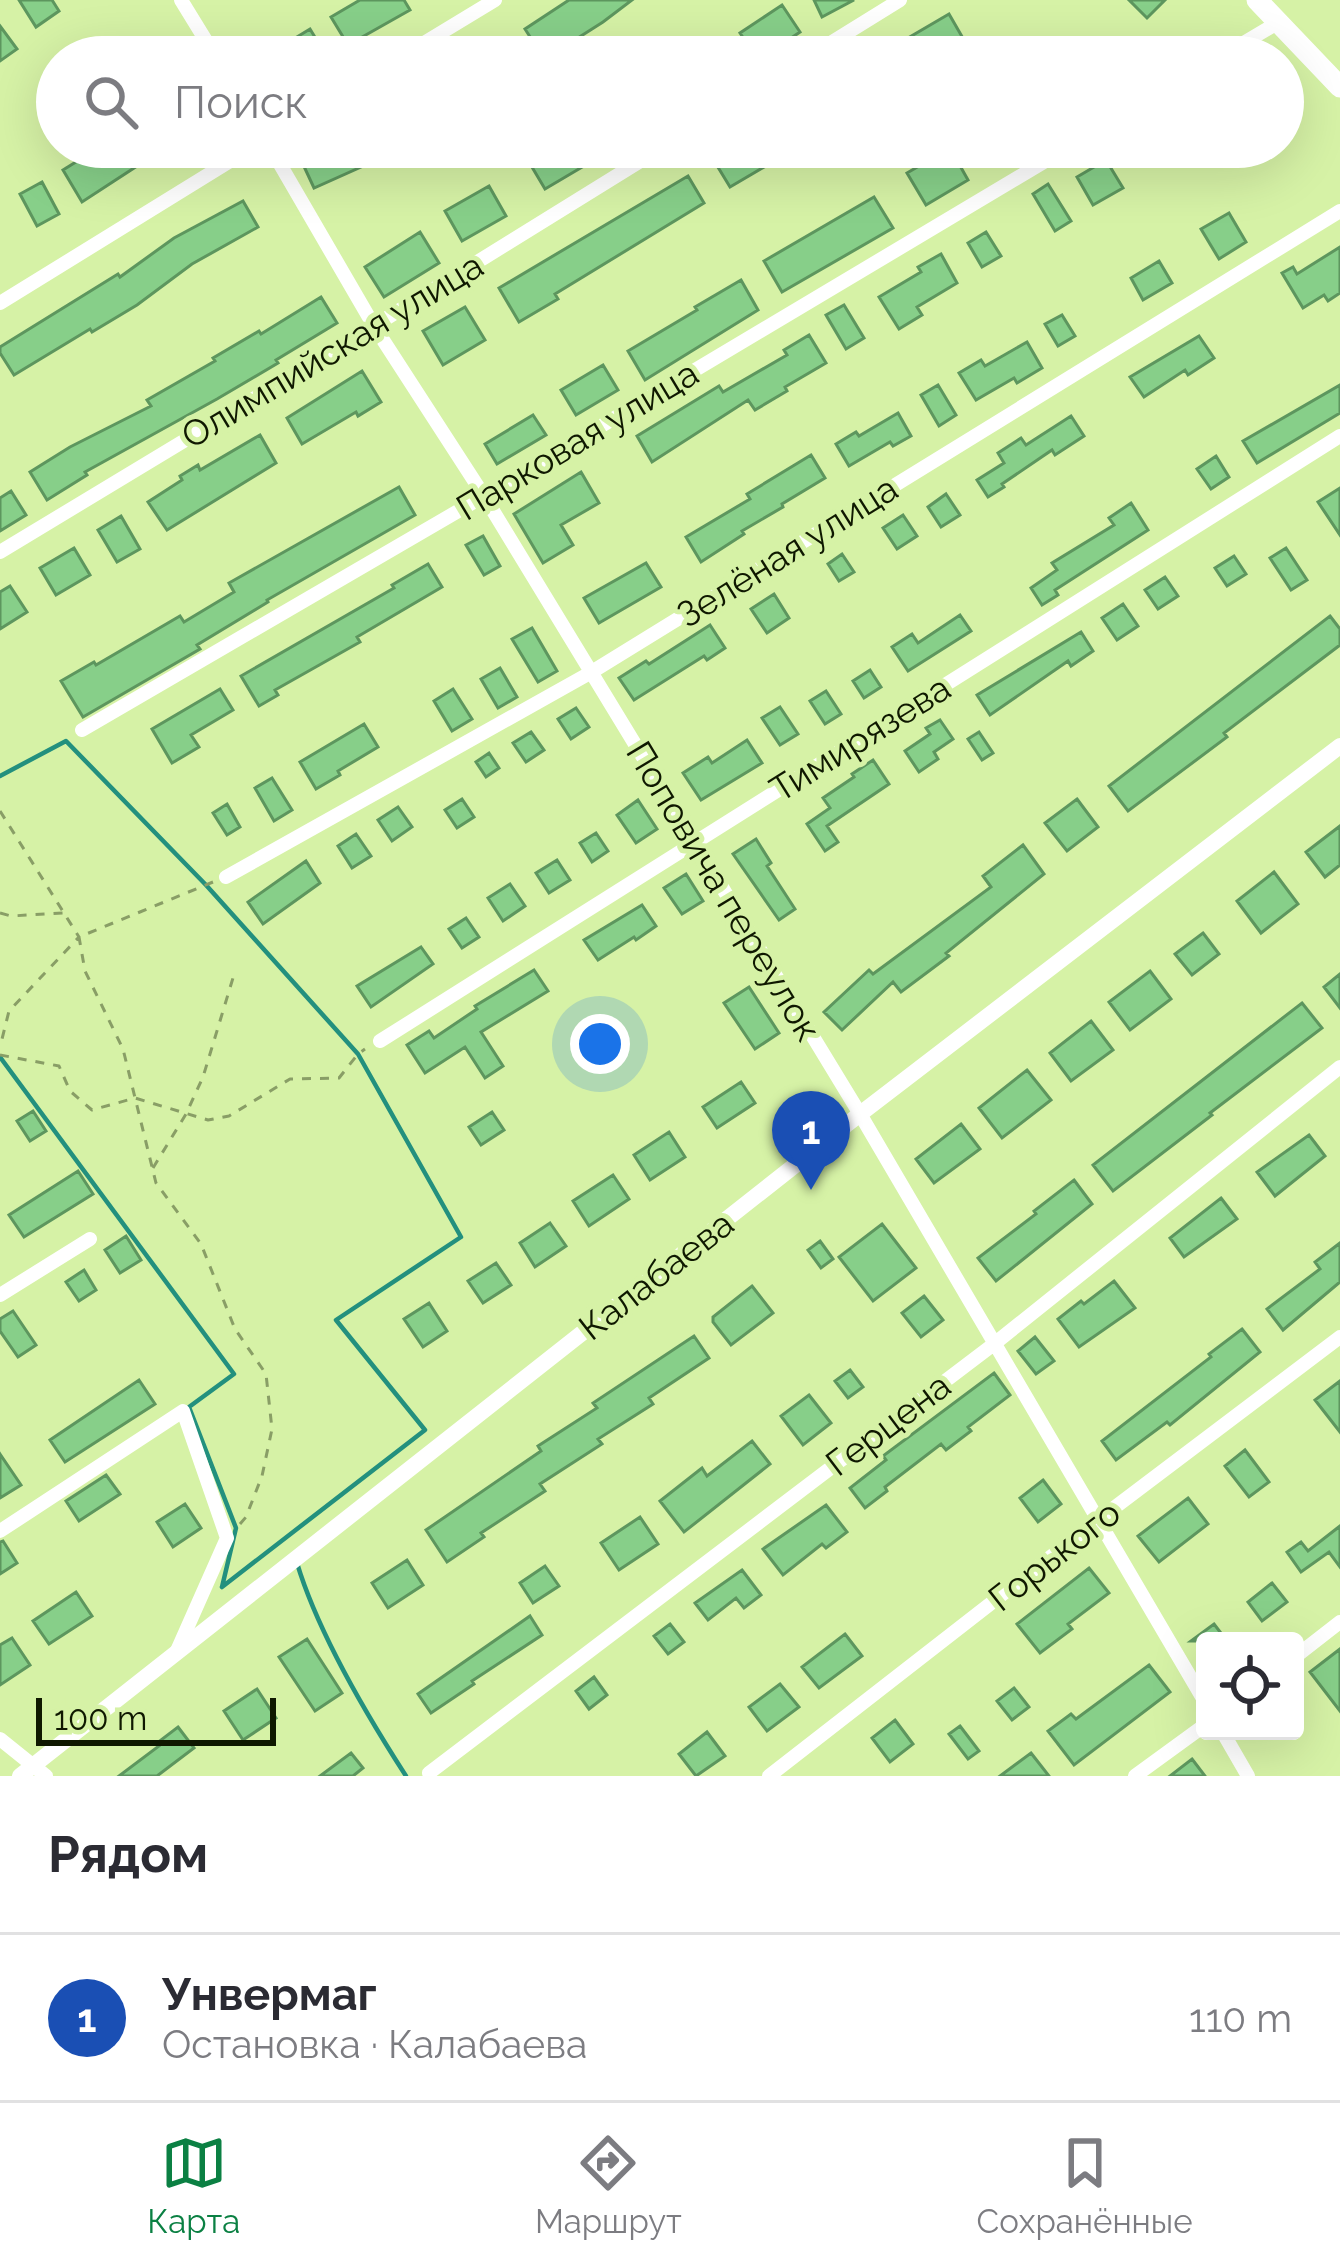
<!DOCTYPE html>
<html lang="ru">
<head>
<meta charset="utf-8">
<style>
	body { margin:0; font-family:Raleway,sans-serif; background:#f7f7f7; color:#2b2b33 }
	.controls { position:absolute; right:36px; bottom:36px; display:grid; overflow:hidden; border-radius:12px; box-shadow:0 12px 48px #0002 }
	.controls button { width:108px; height:108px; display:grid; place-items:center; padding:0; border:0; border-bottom:3px solid #e1e1e2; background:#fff; color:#2b2b33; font:60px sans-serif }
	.scale { position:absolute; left:36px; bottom:30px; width:240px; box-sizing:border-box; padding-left:12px; border:6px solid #0f1800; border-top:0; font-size:33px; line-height:42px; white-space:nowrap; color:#0f1800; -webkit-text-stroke:9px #d6f2a6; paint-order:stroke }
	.you { position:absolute; left:600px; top:1044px; width:42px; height:42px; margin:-30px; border:9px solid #fff; border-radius:50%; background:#1a73e8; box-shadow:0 0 0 18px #1a73e833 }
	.badge { display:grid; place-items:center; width:78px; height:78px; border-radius:50%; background:#0b8043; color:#fff; font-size:39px; font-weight:700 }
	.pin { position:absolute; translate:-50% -99px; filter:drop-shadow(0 3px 6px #0008) }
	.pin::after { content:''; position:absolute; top:63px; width:42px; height:36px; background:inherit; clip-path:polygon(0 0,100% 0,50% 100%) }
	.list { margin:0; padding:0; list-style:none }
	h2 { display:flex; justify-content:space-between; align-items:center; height:156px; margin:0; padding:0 48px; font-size:51px }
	h2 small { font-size:39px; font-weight:400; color:#7c7c81 }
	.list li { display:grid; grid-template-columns:78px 1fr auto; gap:36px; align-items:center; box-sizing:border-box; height:168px; padding:0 48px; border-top:3px solid #e1e1e2 }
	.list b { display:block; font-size:45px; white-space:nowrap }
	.list p { margin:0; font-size:39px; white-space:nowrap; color:#7c7c81 }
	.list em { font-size:39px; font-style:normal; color:#7c7c81 }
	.icon { flex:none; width:66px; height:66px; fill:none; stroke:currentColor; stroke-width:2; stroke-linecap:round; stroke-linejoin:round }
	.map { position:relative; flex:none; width:1340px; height:1776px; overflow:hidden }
	.search { position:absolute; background:#fff; box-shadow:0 12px 48px #0002; left:36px; right:36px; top:36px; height:132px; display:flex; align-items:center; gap:30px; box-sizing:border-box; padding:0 42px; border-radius:66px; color:#7c7c81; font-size:45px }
	.sheet { height:324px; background:#fff }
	nav { display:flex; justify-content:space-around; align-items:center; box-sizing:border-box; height:168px; border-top:3px solid #e1e1e2; background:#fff; font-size:33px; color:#7c7c81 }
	nav a { display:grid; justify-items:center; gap:6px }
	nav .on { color:#0b8043 }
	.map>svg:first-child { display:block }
</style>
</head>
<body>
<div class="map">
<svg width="1340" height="1776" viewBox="0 0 1340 1776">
	<rect width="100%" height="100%" fill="#d6f2a6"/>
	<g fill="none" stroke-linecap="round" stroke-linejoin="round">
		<path stroke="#23907e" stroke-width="4.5" d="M 0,776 L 66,741 L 206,885 L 358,1054 L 461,1237 L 336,1320 L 425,1430 L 222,1587
			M 0,1057 L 234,1374 L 189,1407 L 236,1528 L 222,1587
			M 297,1563 C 318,1633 366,1714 406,1776"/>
	</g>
	<path fill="#87cf89" stroke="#5d965e" stroke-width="3" d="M 19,0 L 52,0 L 59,11 L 36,27 Z
		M 360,0 L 404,0 L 410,10 L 348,45 L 331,17 Z
		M 569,0 L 632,0 L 603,22 L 548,57 L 543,57 L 525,29 Z
		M 814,0 L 854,0 L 822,17 Z
		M 1129,0 L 1165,0 L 1147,18 Z
		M 782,5 L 800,32 L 763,57 L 756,57 L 740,33 Z
		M 949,14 L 968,47 L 951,57 L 920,57 L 908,38 Z
		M 0,26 L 17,49 L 0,61 Z
		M 310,29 L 327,57 L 302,57 L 292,40 Z
		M 100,147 L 163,147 L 134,162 L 137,166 L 82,202 L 63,170 Z
		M 331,147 L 376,147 L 381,158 L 314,188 L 301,160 Z
		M 555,147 L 580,147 L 589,163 L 545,189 L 529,162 Z
		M 733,147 L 798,147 L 730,187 L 713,159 Z
		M 1109,147 L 1144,147 L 1118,162 Z
		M 950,148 L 968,180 L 926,205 L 907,173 Z
		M 1106,160 L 1123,188 L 1093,205 L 1077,177 Z
		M 688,176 L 704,203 L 555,294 L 558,299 L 519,322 L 499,288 Z
		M 42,182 L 59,214 L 37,226 L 20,194 Z
		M 1048,184 L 1071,221 L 1055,231 L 1033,194 Z
		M 489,186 L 506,216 L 462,241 L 445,211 Z
		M 874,197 L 893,228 L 782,292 L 764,261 Z
		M 243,201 L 258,227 L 192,264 L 137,305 L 92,332 L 90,329 L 14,375 L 0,353 L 0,347 L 118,274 L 120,277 L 174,238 Z
		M 1229,213 L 1246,242 L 1219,259 L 1201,229 Z
		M 420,232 L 439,263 L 384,297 L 365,267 Z
		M 986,232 L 1001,256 L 982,267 L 968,243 Z
		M 1340,247 L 1340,293 L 1328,301 L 1324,295 L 1303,308 L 1282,273 L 1293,267 L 1297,274 Z
		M 941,254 L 957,283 L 917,307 L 922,315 L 899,329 L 879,297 L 921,272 L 918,267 Z
		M 1159,261 L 1172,283 L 1143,300 L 1131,278 Z
		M 741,280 L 758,310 L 645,380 L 628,351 L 697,310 L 695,307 Z
		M 321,297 L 337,323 L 276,360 L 278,363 L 217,399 L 85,472 L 87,475 L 47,500 L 30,472 L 70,447 L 151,406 L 147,400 L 215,361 L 213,358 L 259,331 L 261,334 Z
		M 844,305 L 864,338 L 846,349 L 826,315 Z
		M 465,307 L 485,340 L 443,365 L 423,331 Z
		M 1062,315 L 1075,336 L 1058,346 L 1045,324 Z
		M 809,335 L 826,363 L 785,387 L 787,391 L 755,410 L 748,400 L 652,462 L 637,436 L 719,386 L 723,392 L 787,355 L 784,350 Z
		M 1199,336 L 1214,358 L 1188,375 L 1185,370 L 1144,397 L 1130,377 Z
		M 1027,342 L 1042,368 L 1017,383 L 1014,378 L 976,400 L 959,373 L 981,360 L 985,366 Z
		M 603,365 L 618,390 L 576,415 L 561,390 Z
		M 362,371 L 381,402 L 358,416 L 356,412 L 302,444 L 287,418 Z
		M 938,385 L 956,415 L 939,426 L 921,395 Z
		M 1340,385 L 1340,413 L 1257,463 L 1243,441 Z
		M 898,413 L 911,436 L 893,446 L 890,442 L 849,466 L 836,444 L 856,432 L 859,436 Z
		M 533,415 L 546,435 L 497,464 L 485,444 Z
		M 1071,416 L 1084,436 L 1055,455 L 1052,450 L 1002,484 L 1004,487 L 988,497 L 977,480 L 1004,463 L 998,453 L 1021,438 L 1026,445 Z
		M 260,435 L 276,463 L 167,530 L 148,502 L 182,480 L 180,476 L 198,465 L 200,470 Z
		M 811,455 L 825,478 L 782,504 L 783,507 L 742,531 L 744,534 L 701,562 L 686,537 L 750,499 L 747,494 Z
		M 1216,456 L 1229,477 L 1211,489 L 1197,469 Z
		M 581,472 L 599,503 L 561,525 L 573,545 L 543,563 L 514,514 Z
		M 399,487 L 415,515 L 267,600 L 268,602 L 197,645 L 200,649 L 83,717 L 61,681 L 94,662 L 96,665 L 180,616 L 184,622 L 234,592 L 229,583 Z
		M 1340,488 L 1340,535 L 1318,502 Z
		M 11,491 L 26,515 L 0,531 L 0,498 Z
		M 946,494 L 960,515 L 941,527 L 928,507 Z
		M 1131,503 L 1148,530 L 1055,590 L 1058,595 L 1042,605 L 1031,588 L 1057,570 L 1052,563 L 1114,525 L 1109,518 Z
		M 903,515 L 917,536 L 897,549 L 883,528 Z
		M 121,516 L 140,549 L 117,562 L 98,530 Z
		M 483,536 L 500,566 L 484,575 L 466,545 Z
		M 74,548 L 90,575 L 56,595 L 40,568 Z
		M 1286,548 L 1307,580 L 1291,590 L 1270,558 Z
		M 842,554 L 854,572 L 839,581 L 828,564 Z
		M 1234,556 L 1246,574 L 1227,586 L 1215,568 Z
		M 646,563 L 661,587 L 599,623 L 584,598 Z
		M 428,564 L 442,587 L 357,637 L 360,642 L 275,690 L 278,695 L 259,706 L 241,676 L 394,588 L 392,585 Z
		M 1165,577 L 1178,596 L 1158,609 L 1145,590 Z
		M 10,586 L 27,612 L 0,629 L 0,592 Z
		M 774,594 L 789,618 L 767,633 L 751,609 Z
		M 1123,604 L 1138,626 L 1117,640 L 1102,618 Z
		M 960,615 L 971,631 L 908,671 L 892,647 L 912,634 L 918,643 Z
		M 1330,616 L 1340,629 L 1340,645 L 1224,733 L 1227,737 L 1128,811 L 1109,786 Z
		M 710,625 L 725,648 L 707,660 L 704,656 L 634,700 L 619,678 L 646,661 L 649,664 Z
		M 532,628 L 557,671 L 538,682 L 512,639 Z
		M 1081,632 L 1093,651 L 1071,666 L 1068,661 L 990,715 L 977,695 Z
		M 500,668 L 517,697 L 498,708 L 481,679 Z
		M 870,670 L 881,687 L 864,698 L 853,681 Z
		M 220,689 L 233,710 L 191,735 L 199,747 L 172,763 L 152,729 Z
		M 453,689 L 472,719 L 452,731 L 434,701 Z
		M 826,691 L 841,714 L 825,724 L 810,701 Z
		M 780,707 L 798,734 L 780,745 L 762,718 Z
		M 576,708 L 589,727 L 571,739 L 558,719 Z
		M 940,720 L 953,739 L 934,752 L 938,759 L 919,772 L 905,751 L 930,734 L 926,728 Z
		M 364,724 L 378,747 L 338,771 L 340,775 L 316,789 L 300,762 Z
		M 531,732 L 544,750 L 526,762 L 513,743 Z
		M 979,732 L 993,753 L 982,760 L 968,739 Z
		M 747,740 L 762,763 L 701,800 L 683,773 L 708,757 L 712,763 Z
		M 489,753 L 499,768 L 486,777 L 476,762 Z
		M 873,760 L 889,784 L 827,826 L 838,842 L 825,851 L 807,824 L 830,808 L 823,798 L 854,777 L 852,774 Z
		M 272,778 L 292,810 L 274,821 L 255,788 Z
		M 462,799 L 474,817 L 457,828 L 445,810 Z
		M 1077,799 L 1098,827 L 1067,851 L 1045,823 Z
		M 638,800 L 657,829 L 636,843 L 617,815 Z
		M 227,804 L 240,827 L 227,835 L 213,813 Z
		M 398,807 L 412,827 L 392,841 L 378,820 Z
		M 1340,826 L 1340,865 L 1325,877 L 1306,852 Z
		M 596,833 L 608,851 L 592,862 L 580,843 Z
		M 356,834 L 371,856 L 352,868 L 338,846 Z
		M 756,839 L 771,863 L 767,866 L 795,909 L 779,920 L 733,854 Z
		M 1023,845 L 1044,874 L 946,953 L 949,956 L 901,992 L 893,982 L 842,1030 L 824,1012 L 869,970 L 873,974 L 991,887 L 983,876 Z
		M 557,860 L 570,880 L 549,893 L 536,873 Z
		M 306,861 L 320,883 L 263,924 L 248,902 Z
		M 1274,872 L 1298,904 L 1261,933 L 1237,901 Z
		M 686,874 L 703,901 L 682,914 L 664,888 Z
		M 510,884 L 525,906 L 503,921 L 488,898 Z
		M 642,905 L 656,926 L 636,940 L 634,937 L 598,960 L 584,940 Z
		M 466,918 L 479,937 L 462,948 L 449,929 Z
		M 1203,933 L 1219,954 L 1192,975 L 1175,954 Z
		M 421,947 L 433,964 L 371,1007 L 357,986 Z
		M 534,970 L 548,991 L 481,1032 L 503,1066 L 485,1078 L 465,1047 L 425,1073 L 407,1045 L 429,1031 L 434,1038 L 477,1009 L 475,1006 Z
		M 1150,971 L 1171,999 L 1130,1030 L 1109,1002 Z
		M 1340,974 L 1340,1008 L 1324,987 Z
		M 749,987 L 779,1033 L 755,1049 L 724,1003 Z
		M 1302,1003 L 1322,1028 L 1210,1113 L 1212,1115 L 1113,1191 L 1093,1165 Z
		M 1091,1021 L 1113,1050 L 1071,1081 L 1050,1053 Z
		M 1027,1070 L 1051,1100 L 1002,1138 L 979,1108 Z
		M 741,1082 L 755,1103 L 717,1128 L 703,1107 Z
		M 33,1111 L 46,1131 L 30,1141 L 17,1121 Z
		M 492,1112 L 504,1130 L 481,1145 L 469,1127 Z
		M 961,1124 L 980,1149 L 934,1183 L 916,1159 Z
		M 669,1132 L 685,1157 L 650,1180 L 634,1155 Z
		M 1309,1135 L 1325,1156 L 1275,1196 L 1257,1172 Z
		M 78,1171 L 93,1194 L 24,1237 L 9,1215 Z
		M 613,1175 L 629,1199 L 589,1226 L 573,1201 Z
		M 1074,1180 L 1092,1204 L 996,1281 L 978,1258 L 1036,1214 L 1034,1211 Z
		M 1221,1198 L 1237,1219 L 1184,1257 L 1170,1238 Z
		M 550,1223 L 566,1246 L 535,1267 L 520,1243 Z
		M 882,1224 L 916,1268 L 873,1301 L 839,1257 Z
		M 126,1236 L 141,1260 L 120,1273 L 105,1250 Z
		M 820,1241 L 833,1259 L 821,1268 L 808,1250 Z
		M 1340,1243 L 1340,1282 L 1283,1330 L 1267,1309 L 1320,1269 L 1315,1262 Z
		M 496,1263 L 511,1285 L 483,1303 L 468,1281 Z
		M 84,1270 L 96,1290 L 79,1301 L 66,1282 Z
		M 1114,1281 L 1135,1308 L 1079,1347 L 1058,1319 L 1081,1301 L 1084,1304 Z
		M 752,1286 L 773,1313 L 731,1345 L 713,1322 L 713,1317 Z
		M 924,1296 L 943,1320 L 921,1337 L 902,1313 Z
		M 429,1303 L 447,1331 L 423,1347 L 404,1319 Z
		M 13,1311 L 36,1345 L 18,1357 L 0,1331 L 0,1319 Z
		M 1242,1329 L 1260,1352 L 1170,1425 L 1167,1422 L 1116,1460 L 1102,1441 L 1211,1357 L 1209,1354 Z
		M 694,1336 L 709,1358 L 649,1398 L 653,1404 L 598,1439 L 602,1444 L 540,1484 L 545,1491 L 481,1533 L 484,1537 L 447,1562 L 426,1530 L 541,1451 L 538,1446 L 597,1408 L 593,1403 Z
		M 1035,1337 L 1054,1361 L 1036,1374 L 1018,1351 Z
		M 850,1370 L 863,1387 L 848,1398 L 835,1381 Z
		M 994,1373 L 1010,1395 L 968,1427 L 971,1431 L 946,1450 L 941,1444 L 885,1487 L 887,1491 L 865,1508 L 850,1488 L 886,1460 L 883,1456 Z
		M 139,1380 L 155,1404 L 65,1462 L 50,1440 Z
		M 1340,1381 L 1340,1432 L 1315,1400 Z
		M 809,1395 L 831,1423 L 803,1445 L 781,1416 Z
		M 752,1441 L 770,1464 L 684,1532 L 660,1501 L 702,1468 L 707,1476 Z
		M 1245,1450 L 1269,1482 L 1249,1497 L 1225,1466 Z
		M 0,1454 L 21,1485 L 0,1498 Z
		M 106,1475 L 120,1494 L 79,1521 L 66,1501 Z
		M 1043,1480 L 1061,1504 L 1038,1522 L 1020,1498 Z
		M 1188,1498 L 1208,1524 L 1159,1562 L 1138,1536 Z
		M 185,1504 L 201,1528 L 173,1547 L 157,1522 Z
		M 826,1505 L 847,1532 L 826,1548 L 822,1544 L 783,1575 L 763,1549 Z
		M 640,1517 L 658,1544 L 619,1570 L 601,1543 Z
		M 1340,1526 L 1340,1567 L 1329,1552 L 1301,1572 L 1287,1552 L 1301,1542 L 1308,1551 Z
		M 3,1541 L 17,1563 L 0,1574 L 0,1542 Z
		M 407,1560 L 423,1585 L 388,1608 L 372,1583 Z
		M 545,1566 L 559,1586 L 533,1603 L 520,1583 Z
		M 1089,1568 L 1109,1593 L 1068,1624 L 1072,1629 L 1040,1653 L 1017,1624 Z
		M 742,1570 L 761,1595 L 744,1608 L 736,1598 L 708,1620 L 695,1603 Z
		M 1272,1583 L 1287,1602 L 1262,1621 L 1248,1602 Z
		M 76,1592 L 92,1616 L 49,1644 L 33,1621 Z
		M 530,1616 L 542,1635 L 472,1681 L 474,1684 L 431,1713 L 418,1694 Z
		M 670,1624 L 684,1642 L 668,1654 L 654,1636 Z
		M 1214,1624 L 1227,1641 L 1191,1641 Z
		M 845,1634 L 862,1656 L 819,1688 L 802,1667 Z
		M 12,1638 L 30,1665 L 0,1685 L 0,1645 Z
		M 307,1639 L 342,1693 L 315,1711 L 279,1657 Z
		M 1340,1649 L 1340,1711 L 1310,1672 Z
		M 1149,1665 L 1170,1692 L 1074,1765 L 1048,1731 L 1071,1714 L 1076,1719 Z
		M 594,1677 L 607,1695 L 589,1709 L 576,1691 Z
		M 780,1684 L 799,1707 L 767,1731 L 749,1707 Z
		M 1014,1688 L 1029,1707 L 1012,1720 L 997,1701 Z
		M 257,1689 L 276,1718 L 243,1740 L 224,1711 Z
		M 895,1720 L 913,1744 L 890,1762 L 872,1738 Z
		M 960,1726 L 979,1751 L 968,1759 L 949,1734 Z
		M 178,1727 L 194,1748 L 157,1776 L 119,1776 L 159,1746 L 157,1743 Z
		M 707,1732 L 725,1756 L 696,1776 L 679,1754 Z
		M 351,1753 L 363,1768 L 353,1776 L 320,1776 Z
		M 1031,1753 L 1049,1776 L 1000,1776 Z
		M 1192,1759 L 1205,1776 L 1170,1776 Z"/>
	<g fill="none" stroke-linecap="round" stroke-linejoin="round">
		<path stroke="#899e66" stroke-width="3" stroke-dasharray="9 9" stroke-linecap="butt" d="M 0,811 L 79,937 L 9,1011 L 0,1047
			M 213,882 L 79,937 L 85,971 L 123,1049 L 156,1183 L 201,1244 L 235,1329 L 266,1374 L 272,1429 L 262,1476 L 246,1517 L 240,1524
			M 0,913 L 11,916 L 64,913
			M 0,1055 L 59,1066 L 70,1091 L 92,1110 L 135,1098 L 208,1120 L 229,1116 L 290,1079 L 339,1078 L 358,1054 L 365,1049
			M 153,1168 L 186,1114 L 203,1077 L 233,978"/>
		<path stroke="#fff" stroke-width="14" d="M 181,0 L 216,57
			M 401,57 L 495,0
			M 808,57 L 900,0
			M 1220,57 L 1279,22
			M 270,147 L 374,326 L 484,496 L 860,1114 L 1205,1702
			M 0,303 L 253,147
			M 0,552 L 374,326 L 663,147
			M 82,730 L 484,496 L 1069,147
			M 226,877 L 590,673 L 1340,211
			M 380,1041 L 1340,436
			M 0,1295 L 90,1239
			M 0,1531 L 183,1411 L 227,1538 L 176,1653
			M 1295,1657 L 1340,1622
			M 1222,1731 L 1248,1776
			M 0,1739 L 46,1776
			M 429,1773 L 994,1344 L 1340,1067
			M 769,1776 L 1098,1520 L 1340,1337
			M 1135,1776 L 1205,1725"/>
		<path stroke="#fff" stroke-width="16" d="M 20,1776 L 860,1114 L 1340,746"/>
		<path stroke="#fff" stroke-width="21" d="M 1257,0 L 1340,87"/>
	</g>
	<g text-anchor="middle" stroke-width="10" stroke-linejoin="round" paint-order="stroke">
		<g font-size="36" fill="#0f1800" stroke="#d6f2a6">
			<text transform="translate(332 350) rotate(-31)" y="13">Олимпийская улица</text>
			<text transform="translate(577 440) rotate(-31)" y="13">Парковая улица</text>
			<text transform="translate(787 551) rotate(-32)" y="13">Зелёная улица</text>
			<text transform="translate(860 738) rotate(-32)" y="13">Тимирязева</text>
			<text transform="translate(724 891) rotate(59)" y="13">Поповича переулок</text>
			<text transform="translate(656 1275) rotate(-38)" y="13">Калабаева</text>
			<text transform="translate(888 1424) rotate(-37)" y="13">Герцена</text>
			<text transform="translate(1054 1555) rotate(-38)" y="13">Горького</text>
		</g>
	</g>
</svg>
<div class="controls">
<button><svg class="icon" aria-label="locate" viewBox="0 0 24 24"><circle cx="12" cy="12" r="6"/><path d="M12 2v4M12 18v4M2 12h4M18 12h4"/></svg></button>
</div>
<div class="scale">100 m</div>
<div class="you"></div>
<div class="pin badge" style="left:811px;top:1190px;background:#1a4fb4">1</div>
<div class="search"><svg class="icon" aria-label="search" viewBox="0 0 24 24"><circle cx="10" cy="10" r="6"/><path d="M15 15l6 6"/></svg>Поиск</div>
</div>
<section class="sheet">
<h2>Рядом<small></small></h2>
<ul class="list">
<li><span class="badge" style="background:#1a4fb4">1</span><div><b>Унвермаг</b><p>Остановка · Калабаева</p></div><em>110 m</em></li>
</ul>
</section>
<nav>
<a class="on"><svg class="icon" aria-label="map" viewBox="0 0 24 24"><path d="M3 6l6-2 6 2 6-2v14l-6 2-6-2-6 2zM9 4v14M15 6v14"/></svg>Карта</a>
<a><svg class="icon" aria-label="directions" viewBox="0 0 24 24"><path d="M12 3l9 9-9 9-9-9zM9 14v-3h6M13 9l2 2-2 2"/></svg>Маршрут</a>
<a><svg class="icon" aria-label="saved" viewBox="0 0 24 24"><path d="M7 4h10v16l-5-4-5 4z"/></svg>Сохранённые</a>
</nav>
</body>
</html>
